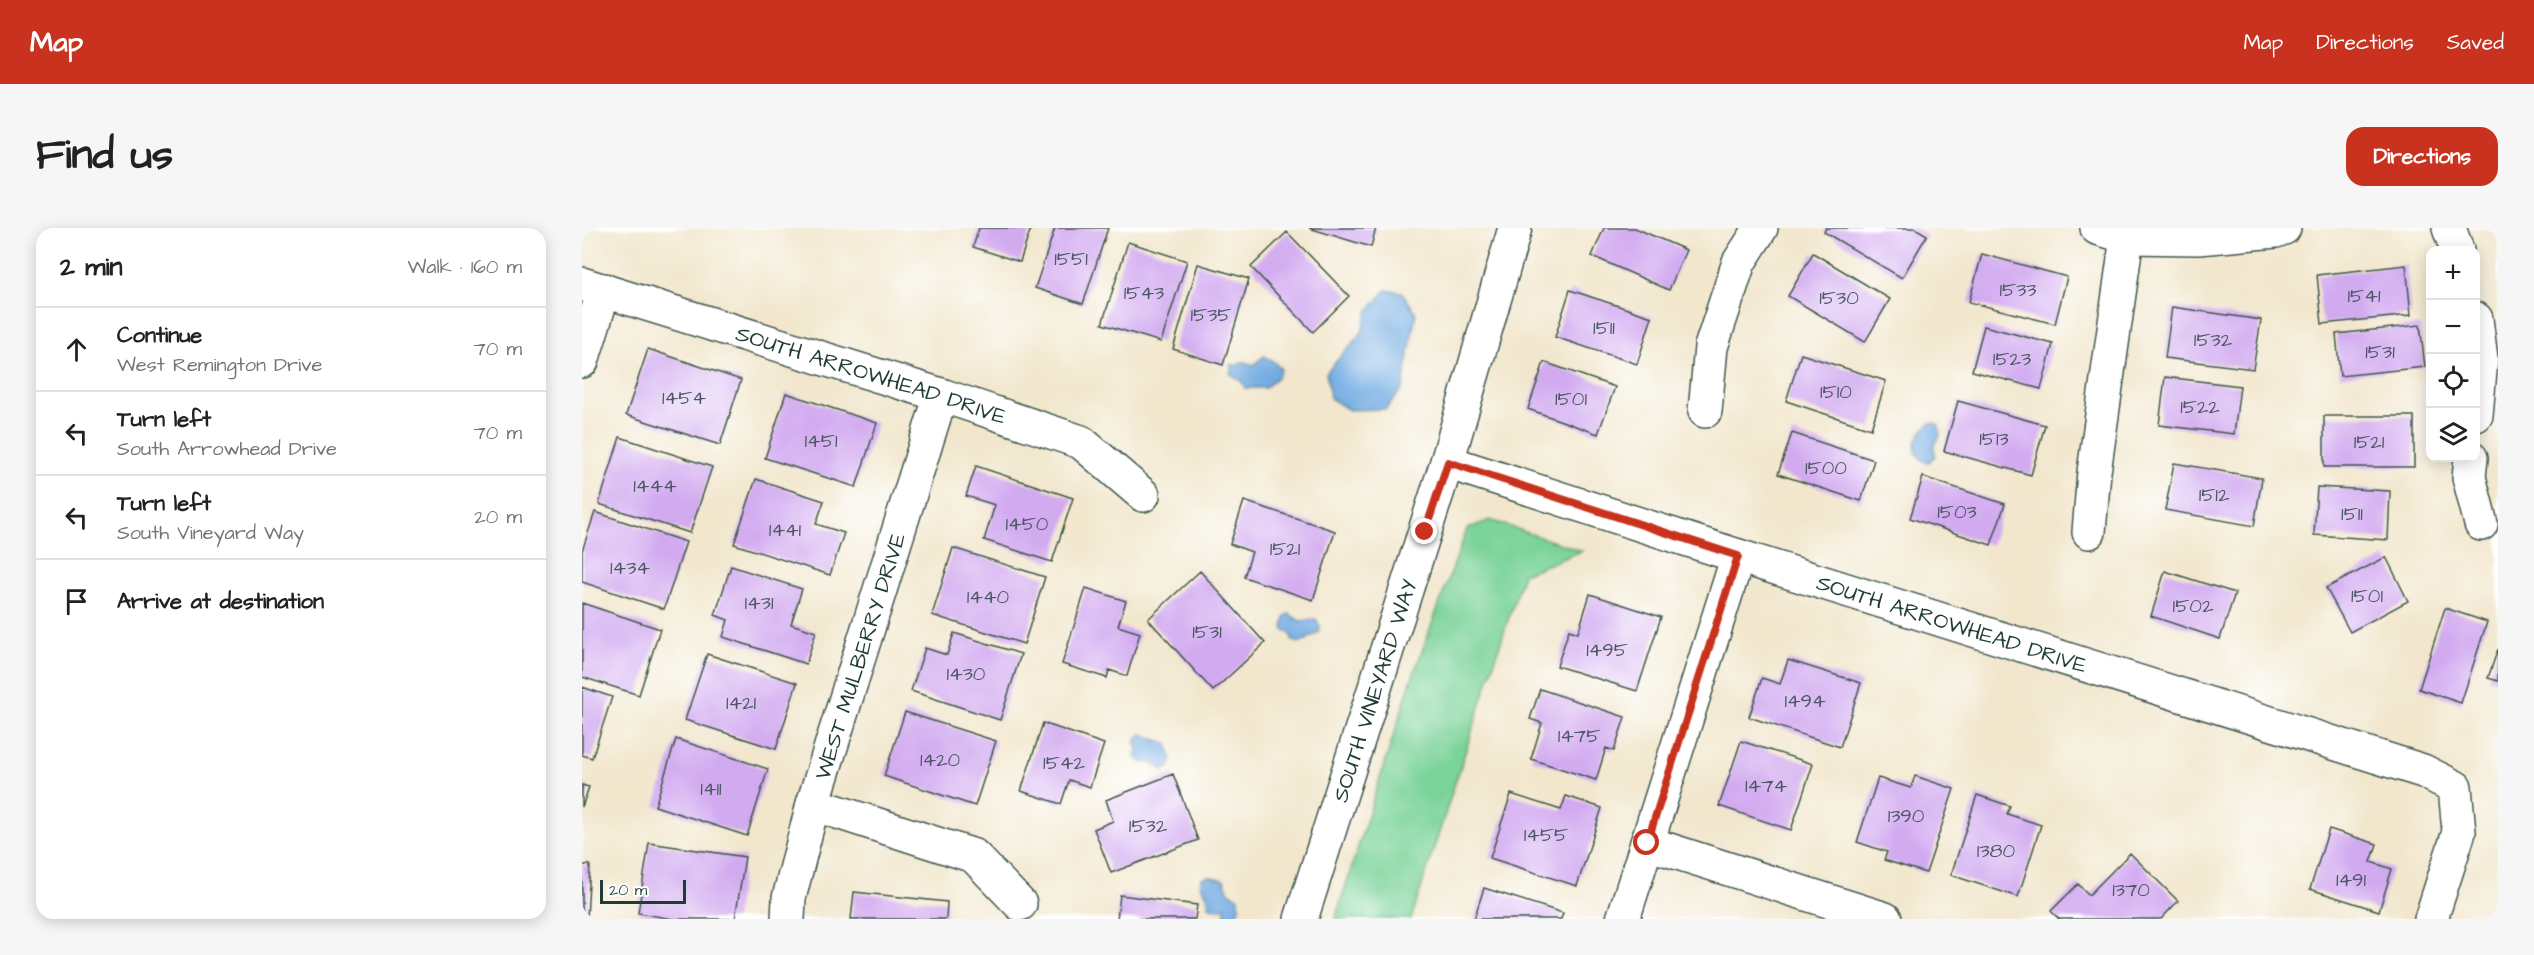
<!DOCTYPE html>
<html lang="en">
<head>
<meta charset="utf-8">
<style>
	body { margin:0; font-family:"Architects Daughter",sans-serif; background:#f6f6f6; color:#202124 }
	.controls { position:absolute; right:18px; top:18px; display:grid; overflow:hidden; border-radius:12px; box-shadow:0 3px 15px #0003 }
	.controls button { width:54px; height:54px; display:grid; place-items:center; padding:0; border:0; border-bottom:2px solid #e0e0e0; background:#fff; color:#202124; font:30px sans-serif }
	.scale { position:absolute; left:18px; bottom:15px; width:86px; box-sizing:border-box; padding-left:6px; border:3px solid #1f3d34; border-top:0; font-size:16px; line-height:21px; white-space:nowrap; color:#1f3d34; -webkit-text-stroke:4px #fff; paint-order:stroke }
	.stop { position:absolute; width:18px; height:18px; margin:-14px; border:4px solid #c8321e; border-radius:50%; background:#fff }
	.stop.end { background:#c8321e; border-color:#fff; box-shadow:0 2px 6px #0008 }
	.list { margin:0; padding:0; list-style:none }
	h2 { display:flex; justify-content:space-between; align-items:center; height:78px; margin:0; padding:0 24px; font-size:26px }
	h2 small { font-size:20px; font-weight:400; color:#757577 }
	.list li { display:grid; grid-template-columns:39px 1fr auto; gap:18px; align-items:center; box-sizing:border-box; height:84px; padding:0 24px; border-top:2px solid #e0e0e0 }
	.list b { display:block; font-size:22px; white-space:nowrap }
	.list p { margin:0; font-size:20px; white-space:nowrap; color:#757577 }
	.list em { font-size:20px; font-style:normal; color:#757577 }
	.icon { flex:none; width:33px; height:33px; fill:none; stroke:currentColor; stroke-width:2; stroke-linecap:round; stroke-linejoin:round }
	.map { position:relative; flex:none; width:1916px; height:691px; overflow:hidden; border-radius:18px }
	header { display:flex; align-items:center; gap:36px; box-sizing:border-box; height:84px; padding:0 30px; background:#c8321e; color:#fff }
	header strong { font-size:28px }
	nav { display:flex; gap:33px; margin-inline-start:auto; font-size:21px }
	.intro { display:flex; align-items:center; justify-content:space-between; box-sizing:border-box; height:144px; padding:0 36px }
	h1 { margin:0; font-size:42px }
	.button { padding:15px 27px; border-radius:18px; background:#c8321e; color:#fff; font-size:21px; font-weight:700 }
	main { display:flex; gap:36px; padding:0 36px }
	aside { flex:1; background:#fff; border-radius:18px; box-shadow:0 3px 15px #0003 }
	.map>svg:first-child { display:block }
</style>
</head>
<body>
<header>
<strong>Map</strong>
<nav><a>Map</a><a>Directions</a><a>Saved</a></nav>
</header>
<div class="intro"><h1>Find us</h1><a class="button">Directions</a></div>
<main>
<aside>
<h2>2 min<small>Walk · 160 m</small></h2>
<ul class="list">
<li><svg class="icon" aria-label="ahead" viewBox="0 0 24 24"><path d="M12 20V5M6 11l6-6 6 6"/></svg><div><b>Continue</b><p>West Remington Drive</p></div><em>70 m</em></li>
<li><svg class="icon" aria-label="left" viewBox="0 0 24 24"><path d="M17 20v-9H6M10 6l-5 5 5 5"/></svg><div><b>Turn left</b><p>South Arrowhead Drive</p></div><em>70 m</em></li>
<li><svg class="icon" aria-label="left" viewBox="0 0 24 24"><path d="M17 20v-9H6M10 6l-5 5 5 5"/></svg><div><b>Turn left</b><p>South Vineyard Way</p></div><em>20 m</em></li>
<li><svg class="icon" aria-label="arrive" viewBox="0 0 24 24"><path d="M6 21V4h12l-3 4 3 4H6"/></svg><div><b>Arrive at destination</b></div></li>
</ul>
</aside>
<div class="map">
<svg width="1916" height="691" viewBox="0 0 1916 691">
	<rect width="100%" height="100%" fill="#fff"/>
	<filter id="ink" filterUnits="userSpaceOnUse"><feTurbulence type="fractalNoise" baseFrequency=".0167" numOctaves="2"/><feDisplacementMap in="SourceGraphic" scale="12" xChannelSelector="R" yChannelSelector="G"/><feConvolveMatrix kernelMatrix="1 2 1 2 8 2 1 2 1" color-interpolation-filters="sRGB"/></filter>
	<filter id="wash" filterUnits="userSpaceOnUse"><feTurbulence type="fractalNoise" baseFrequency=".008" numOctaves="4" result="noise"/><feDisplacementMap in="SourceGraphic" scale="24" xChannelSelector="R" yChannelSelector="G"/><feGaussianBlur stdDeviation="1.35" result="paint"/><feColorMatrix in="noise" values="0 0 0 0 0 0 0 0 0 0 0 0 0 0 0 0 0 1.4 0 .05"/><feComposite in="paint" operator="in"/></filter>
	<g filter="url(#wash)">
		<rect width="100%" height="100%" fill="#f2e7cd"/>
		<path fill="#7ad399" stroke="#4c8866" stroke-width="1.5" d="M 908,292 L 1000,323 L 941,346 L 829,691 L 753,691 L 829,453 L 885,301 Z"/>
		<path fill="#72abe2" stroke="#48748b" stroke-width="1.5" d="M 804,62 L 820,64 L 834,85 L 821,160 L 804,181 L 767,182 L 748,170 L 744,145 L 780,104 L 786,83 Z
			M 682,128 L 690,132 L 699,141 L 696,148 L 683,160 L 663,160 L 659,153 L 648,146 L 650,136 L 654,138 L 661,133 L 671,138 Z
			M 1348,195 L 1356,196 C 1361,205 1357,210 1352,217 L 1353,228 L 1346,235 C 1324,226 1335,206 1348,195 Z
			M 707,386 L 718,393 L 734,391 L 738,398 L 737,404 L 719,415 L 711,413 L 708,405 L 701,401 L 703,389 Z
			M 560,506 L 586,516 L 590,533 L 587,540 L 581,542 L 569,535 L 559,534 L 554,529 L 556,521 L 553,513 Z
			M 626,648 L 642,652 L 647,664 L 656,669 L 658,679 L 654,686 L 646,689 L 642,686 L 644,679 L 634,681 L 627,678 L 625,667 L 618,656 L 620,650 Z"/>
		<g id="blocks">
			<path fill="#d2aaf0" d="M 397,0 L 449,0 L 438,34 L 391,19 Z
				M 473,0 L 526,0 L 501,76 L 453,60 Z
				M 727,0 L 794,0 L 789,19 Z
				M 1022,0 L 1053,0 L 1104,22 L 1087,62 L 1010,28 Z
				M 1244,0 L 1333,0 L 1345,7 L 1320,50 L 1242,4 Z
				M 705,4 L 767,68 L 731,104 L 669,39 Z
				M 546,14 L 605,33 L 579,114 L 520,96 Z
				M 1231,25 L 1308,71 L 1283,114 L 1206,68 Z
				M 1400,26 L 1485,49 L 1473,96 L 1387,74 Z
				M 616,36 L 667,51 L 641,137 L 591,121 Z
				M 1824,37 L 1829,87 L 1740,96 L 1735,47 Z
				M 988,62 L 1070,89 L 1055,136 L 973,109 Z
				M 1590,79 L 1679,92 L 1671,141 L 1583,130 Z
				M 1838,97 L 1843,139 L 1758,148 L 1754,106 Z
				M 1402,98 L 1471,116 L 1459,161 L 1390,143 Z
				M 66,121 L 159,152 L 138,217 L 44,187 Z
				M 1219,126 L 1304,153 L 1289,201 L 1204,173 Z
				M 962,134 L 1033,159 L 1016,206 L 946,181 Z
				M 1583,149 L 1658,158 L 1652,206 L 1577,197 Z
				M 204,165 L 295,195 L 274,259 L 183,230 Z
				M 1376,173 L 1463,197 L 1449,247 L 1362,223 Z
				M 1742,188 L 1832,188 L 1832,239 L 1742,239 Z
				M 1210,205 L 1292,232 L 1279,273 L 1196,246 Z
				M 38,209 L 130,239 L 108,305 L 17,276 Z
				M 1592,235 L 1680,250 L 1672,298 L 1583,282 Z
				M 394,238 L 491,270 L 470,334 L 402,312 L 413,277 L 384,268 Z
				M 1341,249 L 1423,276 L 1409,317 L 1328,290 Z
				M 174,251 L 242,273 L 234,296 L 262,305 L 248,347 L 152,316 Z
				M 1735,259 L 1808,263 L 1806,312 L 1732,307 Z
				M 662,273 L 753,303 L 731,372 L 662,349 L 670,324 L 648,316 Z
				M 13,284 L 104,314 L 82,381 L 0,354 L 0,323 Z
				M 371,320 L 463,349 L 442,416 L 350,387 Z
				M 1804,329 L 1826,373 L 1768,404 L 1744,360 Z
				M 149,338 L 220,361 L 209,396 L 234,404 L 224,436 L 141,409 L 146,392 L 133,387 Z
				M 618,343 L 683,415 L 631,463 L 566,391 Z
				M 1583,343 L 1653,365 L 1638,411 L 1569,388 Z
				M 504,360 L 544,373 L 536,398 L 558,405 L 545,448 L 527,442 L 525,450 L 480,436 Z
				M 1008,366 L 1079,389 L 1055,463 L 975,438 L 987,402 L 996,405 Z
				M 0,375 L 78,401 L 57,467 L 0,449 Z
				M 1863,380 L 1905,394 L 1879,475 L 1837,461 Z
				M 372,405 L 439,426 L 418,492 L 329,463 L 343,420 L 365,427 Z
				M 1916,421 L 1916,453 L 1906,450 Z
				M 125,426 L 215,455 L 194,521 L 103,492 Z
				M 1206,432 L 1279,455 L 1258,519 L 1167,489 L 1180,450 L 1198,456 Z
				M 0,459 L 30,469 L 10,530 L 0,527 Z
				M 958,461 L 1043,489 L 1032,523 L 1024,520 L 1014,552 L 949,531 L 960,495 L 948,491 Z
				M 323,484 L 414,513 L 393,578 L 302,548 Z
				M 461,495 L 522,516 L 508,559 L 487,552 L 479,576 L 439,563 Z
				M 94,511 L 186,541 L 165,608 L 73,578 Z
				M 1159,513 L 1231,536 L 1209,602 L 1137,578 Z
				M 591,546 L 616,612 L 529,645 L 512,601 L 531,593 L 524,572 Z
				M 1333,548 L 1372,561 L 1344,645 L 1302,632 L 1305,624 L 1275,614 L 1296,550 L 1329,560 Z
				M 0,557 L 7,559 L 0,579 Z
				M 929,566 L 979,582 L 984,568 L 1020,580 L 995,658 L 908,630 Z
				M 1395,567 L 1428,578 L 1425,586 L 1459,597 L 1436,669 L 1369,647 Z
				M 1747,601 L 1795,616 L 1789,634 L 1810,641 L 1797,683 L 1728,661 Z
				M 67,615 L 163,629 L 153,691 L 91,691 L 56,685 Z
				M 1548,625 L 1596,673 L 1579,691 L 1477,691 L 1469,683 L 1496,656 L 1507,667 Z
				M 0,637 L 8,637 L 5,691 L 0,691 Z
				M 902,660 L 981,685 L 979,691 L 892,691 Z
				M 272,664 L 365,674 L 364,691 L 269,691 Z
				M 538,667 L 615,677 L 613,691 L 535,691 Z"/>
		</g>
	</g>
	<g filter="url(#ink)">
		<use href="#blocks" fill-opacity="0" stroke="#3f564b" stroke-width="1.5"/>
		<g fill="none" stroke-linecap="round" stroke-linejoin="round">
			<defs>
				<g id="minor">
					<path d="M 1515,0 L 1545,9 L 1616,10 L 1694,3 L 1702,0"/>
					<path d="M 1867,0 L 1875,22"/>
					<path id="s1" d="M 0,56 L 359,167 L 499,214 L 561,267"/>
					<path d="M 1894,91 L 1899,131 L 1894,187"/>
					<path d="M 0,133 L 22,62"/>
					<path d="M 1123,183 L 1129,119 L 1157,34 L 1179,0"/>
					<path d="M 1889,230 L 1887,249 L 1899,296"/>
					<path id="s2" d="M 865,234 L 1156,328 L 1841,543 L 1873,559 L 1877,604 L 1849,691"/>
					<path d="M 1507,304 L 1512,244 L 1545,9"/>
					<path d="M 231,576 L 392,628 L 438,676"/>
					<path d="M 1065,615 L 1303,691"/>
					<path id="s3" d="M 206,691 L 207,670 L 231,576 L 359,167"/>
					<path d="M 1041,691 L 1156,328"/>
				</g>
				<g id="tertiary">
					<path id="s4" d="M 719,691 L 865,234 L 933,0"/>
				</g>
			</defs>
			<use href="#minor" stroke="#3f564b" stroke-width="36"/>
			<use href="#tertiary" stroke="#3f564b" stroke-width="36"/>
			<use href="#minor" stroke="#fff" stroke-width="33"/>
			<use href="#tertiary" stroke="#fff" stroke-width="33"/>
		</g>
	</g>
	<g fill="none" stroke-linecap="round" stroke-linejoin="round" filter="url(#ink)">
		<path stroke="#c8321e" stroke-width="8" d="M 843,304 L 866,234 L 1156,328 L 1065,615"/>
	</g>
	<g text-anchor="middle" stroke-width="5" stroke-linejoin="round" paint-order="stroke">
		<g font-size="20" fill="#4c5863">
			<text x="489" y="37">1551</text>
			<text x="1436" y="68">1533</text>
			<text x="562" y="71">1543</text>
			<text x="1782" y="74">1541</text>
			<text x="1257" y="76">1530</text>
			<text x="629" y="93">1535</text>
			<text x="1022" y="106">1511</text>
			<text x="1631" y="118">1532</text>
			<text x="1798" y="130">1531</text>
			<text x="1430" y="137">1523</text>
			<text x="1254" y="170">1510</text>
			<text x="102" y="176">1454</text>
			<text x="989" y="177">1501</text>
			<text x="1618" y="185">1522</text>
			<text x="1412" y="217">1513</text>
			<text x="239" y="219">1451</text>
			<text x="1787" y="220">1521</text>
			<text x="1244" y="246">1500</text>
			<text x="73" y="264">1444</text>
			<text x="1632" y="273">1512</text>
			<text x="1375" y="290">1503</text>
			<text x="1770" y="292">1511</text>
			<text x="445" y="302">1450</text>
			<text x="203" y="308">1441</text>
			<text x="703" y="327">1521</text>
			<text x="48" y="346">1434</text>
			<text x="1785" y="374">1501</text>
			<text x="406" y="375">1440</text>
			<text x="177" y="381">1431</text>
			<text x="1611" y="384">1502</text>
			<text x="625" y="410">1531</text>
			<text x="1025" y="428">1495</text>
			<text x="384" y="452">1430</text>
			<text x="1223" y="479">1494</text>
			<text x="159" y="481">1421</text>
			<text x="997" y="514">1475</text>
			<text x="358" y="538">1420</text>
			<text x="482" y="541">1542</text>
			<text x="1184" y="564">1474</text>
			<text x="129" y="567">1411</text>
			<text x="1324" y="594">1390</text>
			<text x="566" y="604">1532</text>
			<text x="964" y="613">1455</text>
			<text x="1414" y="629">1380</text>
			<text x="1769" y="658">1491</text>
			<text x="1549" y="668">1370</text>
		</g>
		<g font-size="22" fill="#1f3d34" stroke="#fff">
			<text dy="8" stroke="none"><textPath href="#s1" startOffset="303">SOUTH ARROWHEAD DRIVE</textPath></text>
			<text dy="8" stroke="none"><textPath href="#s2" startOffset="530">SOUTH ARROWHEAD DRIVE</textPath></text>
			<text dy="8" stroke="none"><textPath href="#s3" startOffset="273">WEST MULBERRY DRIVE</textPath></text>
			<text dy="8" stroke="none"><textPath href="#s4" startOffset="240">SOUTH VINEYARD WAY</textPath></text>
		</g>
	</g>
</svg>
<div class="controls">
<button>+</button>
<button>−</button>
<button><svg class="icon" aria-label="locate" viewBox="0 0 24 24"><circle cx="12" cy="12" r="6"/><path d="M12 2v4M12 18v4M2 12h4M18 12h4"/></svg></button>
<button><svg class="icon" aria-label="layers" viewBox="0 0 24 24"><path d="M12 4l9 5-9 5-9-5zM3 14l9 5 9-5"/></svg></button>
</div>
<div class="scale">20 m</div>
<div class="stop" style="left:1065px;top:615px"></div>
<div class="stop end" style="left:843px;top:304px"></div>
</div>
</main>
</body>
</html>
